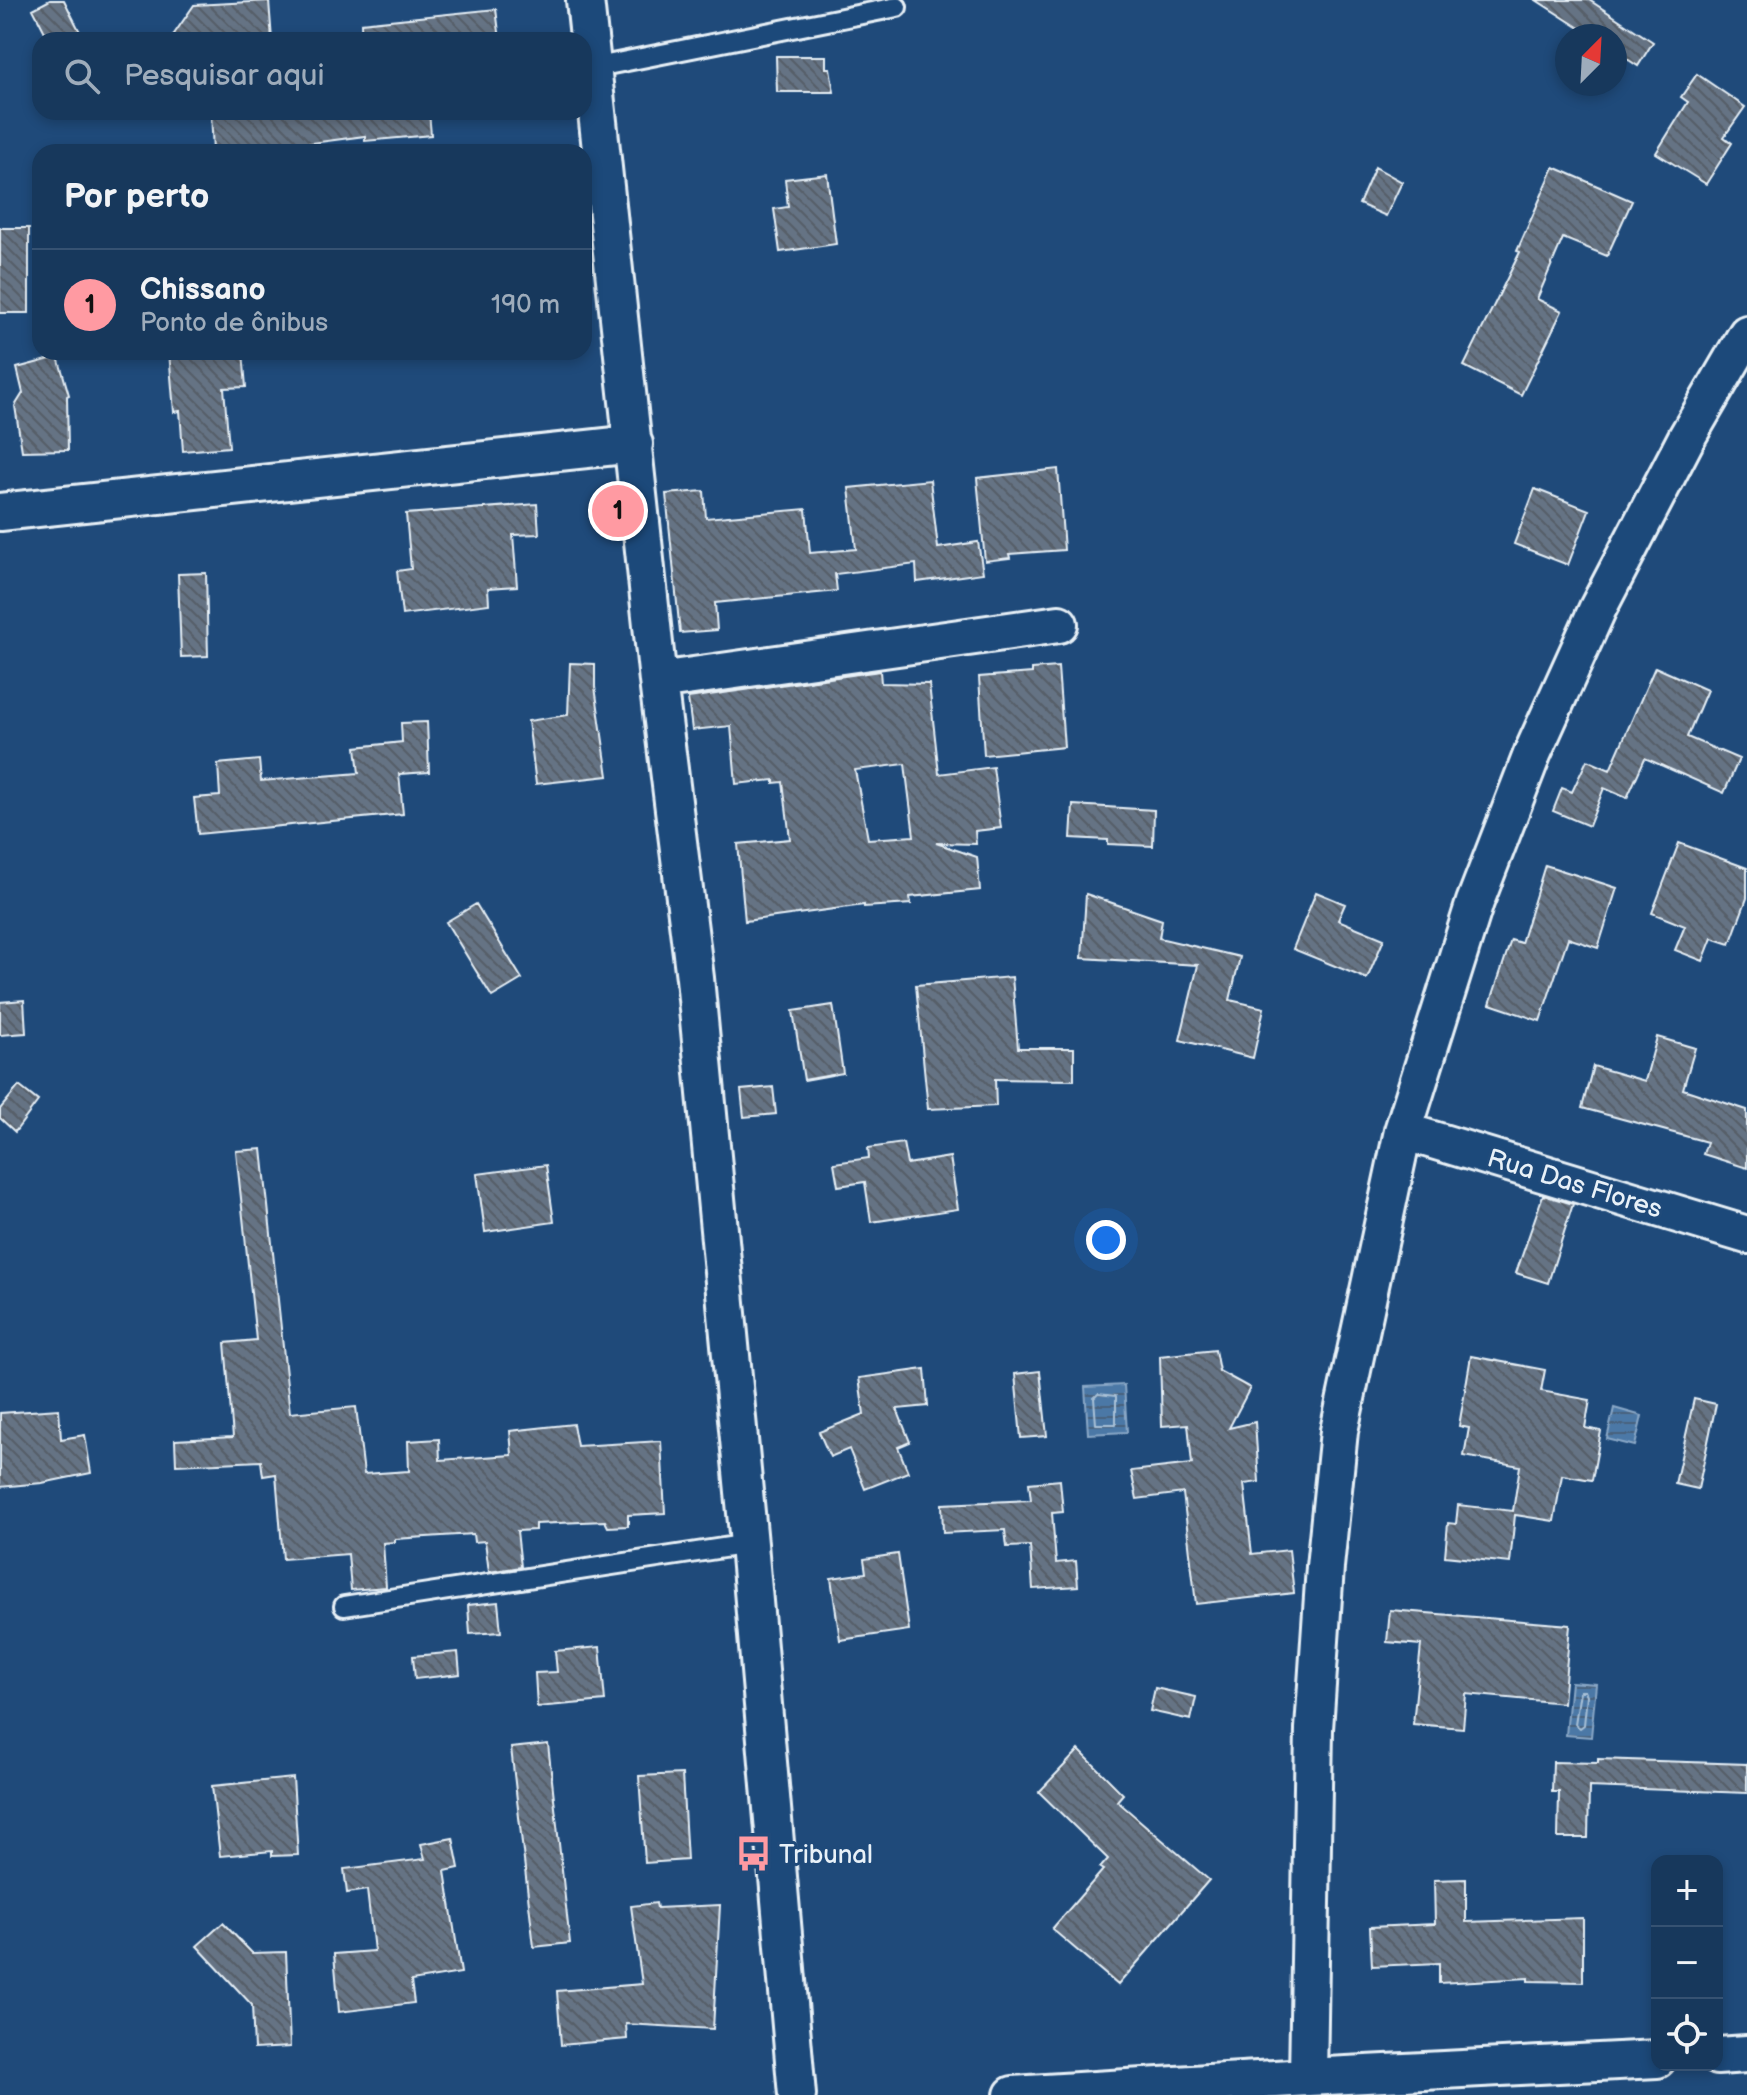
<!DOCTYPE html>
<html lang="pt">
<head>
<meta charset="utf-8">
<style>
	body { margin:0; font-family:"Balsamiq Sans",sans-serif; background:#203f62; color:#f1f3f6 }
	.controls { position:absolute; right:24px; bottom:24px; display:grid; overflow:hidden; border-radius:16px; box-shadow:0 4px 12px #0003 }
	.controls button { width:72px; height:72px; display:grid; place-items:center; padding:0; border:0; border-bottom:2px solid #365272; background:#17385c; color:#f1f3f6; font:40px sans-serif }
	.compass { position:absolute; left:1555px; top:24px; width:72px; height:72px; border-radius:50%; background:#17385c; box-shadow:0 4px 12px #0003; rotate:24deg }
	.you { position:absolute; left:1106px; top:1240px; width:28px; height:28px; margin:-20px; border:6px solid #fff; border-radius:50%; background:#1a73e8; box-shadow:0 0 0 12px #1a73e833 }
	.badge { display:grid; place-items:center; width:52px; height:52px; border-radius:50%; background:#ff9aa2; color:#111; font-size:26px; font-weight:700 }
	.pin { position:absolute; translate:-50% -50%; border:4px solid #fff; box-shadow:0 2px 8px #0006 }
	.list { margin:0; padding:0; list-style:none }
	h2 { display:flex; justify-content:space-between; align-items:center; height:104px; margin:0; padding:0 32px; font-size:34px }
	h2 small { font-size:26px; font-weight:400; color:#9eacbb }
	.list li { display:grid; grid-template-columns:52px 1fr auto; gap:24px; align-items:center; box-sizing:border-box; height:112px; padding:0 32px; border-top:2px solid #365272 }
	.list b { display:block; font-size:30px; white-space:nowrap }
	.list p { margin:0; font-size:26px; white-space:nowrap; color:#9eacbb }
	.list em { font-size:26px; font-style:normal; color:#9eacbb }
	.icon { flex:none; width:44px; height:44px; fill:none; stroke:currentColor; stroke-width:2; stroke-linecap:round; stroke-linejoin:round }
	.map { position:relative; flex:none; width:1747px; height:2095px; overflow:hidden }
	.search { position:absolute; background:#17385c; box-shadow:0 4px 12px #0003; left:32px; top:32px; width:560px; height:88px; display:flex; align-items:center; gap:20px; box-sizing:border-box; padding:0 28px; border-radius:24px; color:#9eacbb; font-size:30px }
	.panel { position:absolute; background:#17385c; box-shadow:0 4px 12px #0003; left:32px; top:144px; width:560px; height:216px; border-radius:24px }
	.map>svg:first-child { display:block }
</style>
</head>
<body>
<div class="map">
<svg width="1747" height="2095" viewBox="0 0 1747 2095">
	<defs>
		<pattern id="water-rules" width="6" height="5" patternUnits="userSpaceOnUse" patternTransform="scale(2)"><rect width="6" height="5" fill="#4b78a6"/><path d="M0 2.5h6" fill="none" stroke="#49627d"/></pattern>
		<pattern id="building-back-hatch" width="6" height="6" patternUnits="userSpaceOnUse" patternTransform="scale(2)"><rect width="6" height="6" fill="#657384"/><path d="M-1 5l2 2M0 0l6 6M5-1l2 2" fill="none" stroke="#565e67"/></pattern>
	</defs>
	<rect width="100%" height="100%" fill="#1f4a7a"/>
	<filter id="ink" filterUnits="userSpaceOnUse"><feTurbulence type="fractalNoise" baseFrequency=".0125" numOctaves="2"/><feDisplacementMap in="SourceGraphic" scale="16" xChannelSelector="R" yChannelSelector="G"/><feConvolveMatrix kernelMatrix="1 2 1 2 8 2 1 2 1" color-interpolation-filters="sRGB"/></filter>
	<g filter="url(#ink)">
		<path fill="url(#water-rules)" stroke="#8aa8c7" stroke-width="2" d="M 1124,1385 L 1127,1432 L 1088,1434 L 1085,1387 Z
			M 1614,1408 L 1642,1416 L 1635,1446 L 1607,1439 Z
			M 1571,1682 L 1596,1684 L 1591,1737 L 1566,1735 Z"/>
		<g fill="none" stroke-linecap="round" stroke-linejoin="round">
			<path stroke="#a9c1d7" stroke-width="2" d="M 1098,1394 L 1116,1396 L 1116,1424 L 1096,1424 L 1094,1398 Z
				M 1580,1691 L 1585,1691 L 1587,1695 L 1584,1725 L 1580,1728 L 1575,1724 Z"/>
		</g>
		<path fill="url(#building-back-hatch)" stroke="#e8f1f8" stroke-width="2" fill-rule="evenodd" d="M 50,0 L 64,0 L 84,40 L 49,40 L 33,9 Z
			M 1536,0 L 1589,0 L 1653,42 L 1638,66 L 1615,51 L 1615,36 L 1592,36 Z
			M 269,1 L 272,40 L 170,40 L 194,5 Z
			M 496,9 L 500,40 L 362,40 L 361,23 Z
			M 776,56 L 826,56 L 826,68 L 830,68 L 834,92 L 777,92 Z
			M 1697,74 L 1745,107 L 1724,137 L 1732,143 L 1706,184 L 1656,153 L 1688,102 L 1681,97 Z
			M 211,112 L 429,112 L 431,135 L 365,141 L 365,136 L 289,146 L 290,152 L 213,152 Z
			M 1375,167 L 1402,182 L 1386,216 L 1359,204 Z
			M 1554,167 L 1632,201 L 1607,256 L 1563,238 L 1537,299 L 1562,311 L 1521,395 L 1464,366 L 1520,252 L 1517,251 Z
			M 827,174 L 836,244 L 780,252 L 774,209 L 788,207 L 785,179 Z
			M 0,228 L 29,228 L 29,313 L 0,313 Z
			M 169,352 L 243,352 L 246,387 L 224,388 L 229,447 L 183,451 L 180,411 L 174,412 Z
			M 58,357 L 69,395 L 67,396 L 68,450 L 22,451 L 15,406 L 23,393 L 17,368 Z
			M 1058,469 L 1064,550 L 1009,554 L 1010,558 L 985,561 L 977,478 Z
			M 930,480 L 938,548 L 978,542 L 983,573 L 917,582 L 916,564 L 835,574 L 837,591 L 715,603 L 717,630 L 680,633 L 666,494 L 704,491 L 706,518 L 806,509 L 810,553 L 856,549 L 849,488 Z
			M 1535,489 L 1589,510 L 1568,565 L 1514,544 Z
			M 537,504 L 539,534 L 513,535 L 517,586 L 488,588 L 489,604 L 402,615 L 397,571 L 411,569 L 406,514 Z
			M 206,573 L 208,656 L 181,657 L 178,574 Z
			M 570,663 L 595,664 L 595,687 L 608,776 L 536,784 L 528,721 L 568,715 Z
			M 1058,667 L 1064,747 L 984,755 L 979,677 L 1032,673 L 1032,669 Z
			M 1655,667 L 1707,690 L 1687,737 L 1739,759 L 1724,793 L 1645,758 L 1627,798 L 1604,788 L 1589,826 L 1553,811 L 1562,788 L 1572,792 L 1587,760 L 1610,770 Z
			M 880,671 L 881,683 L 929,684 L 939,774 L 993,767 L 1001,828 L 975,831 L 976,844 L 936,843 L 977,857 L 980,890 L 910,897 L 911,904 L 864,907 L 864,905 L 745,921 L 738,844 L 790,839 L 783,782 L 774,783 L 774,780 L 736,784 L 731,726 L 692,730 L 688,698 ZM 905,764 L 914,836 L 868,839 L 855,770 Z
			M 427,722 L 429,772 L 399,774 L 403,814 L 198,834 L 194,798 L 220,796 L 218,764 L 259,760 L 261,781 L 359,773 L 356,747 L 402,742 L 401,723 Z
			M 1073,805 L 1154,810 L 1153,846 L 1108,844 L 1108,840 L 1071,838 Z
			M 1679,843 L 1747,868 L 1747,898 L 1730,944 L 1712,938 L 1703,961 L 1675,950 L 1685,926 L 1652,913 Z
			M 1545,865 L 1617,888 L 1598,948 L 1568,938 L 1540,1021 L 1490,1004 L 1511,940 L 1521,943 Z
			M 1316,892 L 1345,904 L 1338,920 L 1384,939 L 1367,979 L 1293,949 Z
			M 1086,894 L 1162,920 L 1159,938 L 1240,957 L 1230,1000 L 1264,1008 L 1253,1058 L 1180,1040 L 1198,965 L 1082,958 Z
			M 476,904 L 522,979 L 492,997 L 446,922 Z
			M 1012,977 L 1018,1048 L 1074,1048 L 1074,1080 L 995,1079 L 996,1106 L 928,1109 L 916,985 Z
			M 24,1000 L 26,1033 L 0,1035 L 0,1002 Z
			M 833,1005 L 843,1073 L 804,1080 L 793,1011 Z
			M 1657,1037 L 1695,1048 L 1683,1089 L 1747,1110 L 1747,1168 L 1703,1154 L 1707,1142 L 1582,1108 L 1593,1066 L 1645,1081 Z
			M 19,1086 L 38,1101 L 15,1132 L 0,1118 L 0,1109 Z
			M 773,1087 L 776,1114 L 744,1117 L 741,1090 Z
			M 903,1143 L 907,1164 L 950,1157 L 958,1209 L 871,1222 L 865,1182 L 838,1186 L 834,1163 L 869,1158 L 868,1148 Z
			M 262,1149 L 290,1413 L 356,1407 L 364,1474 L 409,1471 L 408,1441 L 439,1439 L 440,1460 L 512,1455 L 510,1431 L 573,1424 L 577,1446 L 661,1441 L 665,1513 L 628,1515 L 628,1526 L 608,1527 L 605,1521 L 535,1524 L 535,1530 L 517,1531 L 521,1567 L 489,1572 L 485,1541 L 474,1542 L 473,1534 L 395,1539 L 395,1542 L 383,1543 L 386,1587 L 351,1590 L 348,1554 L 283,1559 L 276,1474 L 263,1476 L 261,1461 L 176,1465 L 175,1440 L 233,1437 L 225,1343 L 256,1340 L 236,1151 Z
			M 546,1165 L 554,1222 L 485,1232 L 477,1174 Z
			M 1543,1195 L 1573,1204 L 1548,1283 L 1516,1273 Z
			M 1215,1350 L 1219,1371 L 1250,1388 L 1229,1428 L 1255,1422 L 1259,1482 L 1244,1484 L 1252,1554 L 1289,1550 L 1294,1593 L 1196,1604 L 1183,1493 L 1137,1499 L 1131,1471 L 1192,1464 L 1188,1424 L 1162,1426 L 1160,1356 Z
			M 1471,1356 L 1545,1370 L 1541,1391 L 1590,1400 L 1585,1428 L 1601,1431 L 1592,1480 L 1562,1475 L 1554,1521 L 1515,1515 L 1510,1563 L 1445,1556 L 1448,1523 L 1456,1524 L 1458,1505 L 1513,1511 L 1520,1466 L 1464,1456 L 1469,1428 L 1459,1426 Z
			M 925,1369 L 928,1406 L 897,1409 L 910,1442 L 898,1447 L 908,1472 L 865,1489 L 849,1449 L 830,1457 L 819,1432 L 864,1414 L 859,1378 Z
			M 1040,1371 L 1047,1436 L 1021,1438 L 1015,1374 Z
			M 1694,1399 L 1716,1404 L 1698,1489 L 1675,1484 Z
			M 59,1409 L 61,1439 L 85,1435 L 91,1473 L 42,1483 L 0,1487 L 0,1413 Z
			M 1060,1480 L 1063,1512 L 1052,1513 L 1056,1563 L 1076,1561 L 1078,1586 L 1033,1589 L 1030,1546 L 1007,1547 L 1005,1530 L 943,1533 L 942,1504 L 1031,1500 L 1029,1483 Z
			M 898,1554 L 909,1630 L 840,1640 L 831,1578 L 866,1573 L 864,1559 Z
			M 498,1602 L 501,1632 L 470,1634 L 468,1605 Z
			M 1390,1610 L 1570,1625 L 1563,1703 L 1466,1694 L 1463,1728 L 1413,1724 L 1421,1645 L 1387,1642 Z
			M 600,1647 L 605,1701 L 537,1707 L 535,1673 L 557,1672 L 555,1651 Z
			M 458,1652 L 460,1674 L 415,1679 L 413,1656 Z
			M 1155,1688 L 1196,1697 L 1191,1720 L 1150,1711 Z
			M 548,1744 L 570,1943 L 534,1947 L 511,1748 Z
			M 1079,1750 L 1123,1794 L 1117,1801 L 1209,1880 L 1118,1985 L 1052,1929 L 1103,1870 L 1100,1868 L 1108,1859 L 1039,1792 Z
			M 1598,1759 L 1747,1764 L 1747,1793 L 1589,1787 L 1588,1838 L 1558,1838 L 1559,1792 L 1552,1792 L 1553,1762 L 1598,1763 Z
			M 682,1774 L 687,1860 L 645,1863 L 639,1776 Z
			M 293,1778 L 298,1855 L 272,1856 L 272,1851 L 220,1856 L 212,1786 Z
			M 453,1838 L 459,1868 L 445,1871 L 461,1973 L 411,1981 L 414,2003 L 339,2012 L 334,1954 L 374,1951 L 367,1890 L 347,1893 L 344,1869 L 425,1859 L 421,1844 Z
			M 1466,1879 L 1466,1922 L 1583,1918 L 1583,1982 L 1528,1981 L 1528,1978 L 1439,1983 L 1439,1963 L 1372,1966 L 1370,1927 L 1435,1924 L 1434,1880 Z
			M 656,1903 L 657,1908 L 720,1905 L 713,2029 L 626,2024 L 627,2039 L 561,2045 L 557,1991 L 642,1984 L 631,1906 Z
			M 223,1923 L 252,1953 L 286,1952 L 290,2047 L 254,2049 L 252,2005 L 197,1946 Z"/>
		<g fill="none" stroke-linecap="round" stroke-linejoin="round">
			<defs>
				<path id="lane" d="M 592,68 L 897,7
					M 344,1606 L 749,1544"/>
				<path id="street" d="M 585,0 L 658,681 L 695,978 L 749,1544 L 797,2095
					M 0,512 L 634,444
					M 658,681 L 1059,624
					M 1403,1131 L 1747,1235
					M 1717,2056 L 1747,2054
					M 1308,2077 L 1314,1729 L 1325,1567 L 1339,1431 L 1403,1131 L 1475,902 L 1533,752 L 1598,608 L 1687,437 L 1747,334
					M 1013,2095 L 1308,2077 L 1657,2059"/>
			</defs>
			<use href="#lane" stroke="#e8f1f8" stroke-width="24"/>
			<use href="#street" stroke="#e8f1f8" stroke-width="42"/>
			<use href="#lane" stroke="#1f4a7a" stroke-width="18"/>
			<use href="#street" stroke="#1f4a7a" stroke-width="36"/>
		</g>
	</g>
	<defs>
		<symbol id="bus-bare" viewBox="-9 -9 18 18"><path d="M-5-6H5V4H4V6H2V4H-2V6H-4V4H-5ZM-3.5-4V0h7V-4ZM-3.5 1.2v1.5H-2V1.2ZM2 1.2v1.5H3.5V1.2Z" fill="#ff9aa2" stroke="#1f4a7a" stroke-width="2.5" paint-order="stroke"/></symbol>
	</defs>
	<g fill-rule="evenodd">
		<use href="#bus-bare" x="728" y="1828" width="51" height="51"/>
	</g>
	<g text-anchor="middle" stroke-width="6" stroke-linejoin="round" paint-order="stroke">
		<g font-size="26" fill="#e8f1f8" stroke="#1f4a7a">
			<text transform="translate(1575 1183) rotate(17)" y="9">Rua Das Flores</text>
		</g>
		<g font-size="26" fill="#e8f1f8" stroke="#1f4a7a" text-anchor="start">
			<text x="779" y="1863">Tribunal</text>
		</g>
	</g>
</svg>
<div class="controls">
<button>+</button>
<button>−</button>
<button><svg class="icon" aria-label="locate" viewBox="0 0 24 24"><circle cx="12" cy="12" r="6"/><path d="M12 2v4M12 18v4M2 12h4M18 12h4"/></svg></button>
</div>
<svg class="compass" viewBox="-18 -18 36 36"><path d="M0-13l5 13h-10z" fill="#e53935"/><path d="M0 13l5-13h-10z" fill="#9eacbb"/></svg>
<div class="you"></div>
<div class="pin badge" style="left:618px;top:511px">1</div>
<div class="search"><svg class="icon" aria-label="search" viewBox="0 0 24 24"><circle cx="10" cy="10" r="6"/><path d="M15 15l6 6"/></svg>Pesquisar aqui</div>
<section class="panel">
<h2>Por perto<small></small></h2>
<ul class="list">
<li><span class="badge">1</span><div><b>Chissano</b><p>Ponto de ônibus</p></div><em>190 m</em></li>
</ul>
</section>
</div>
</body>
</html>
